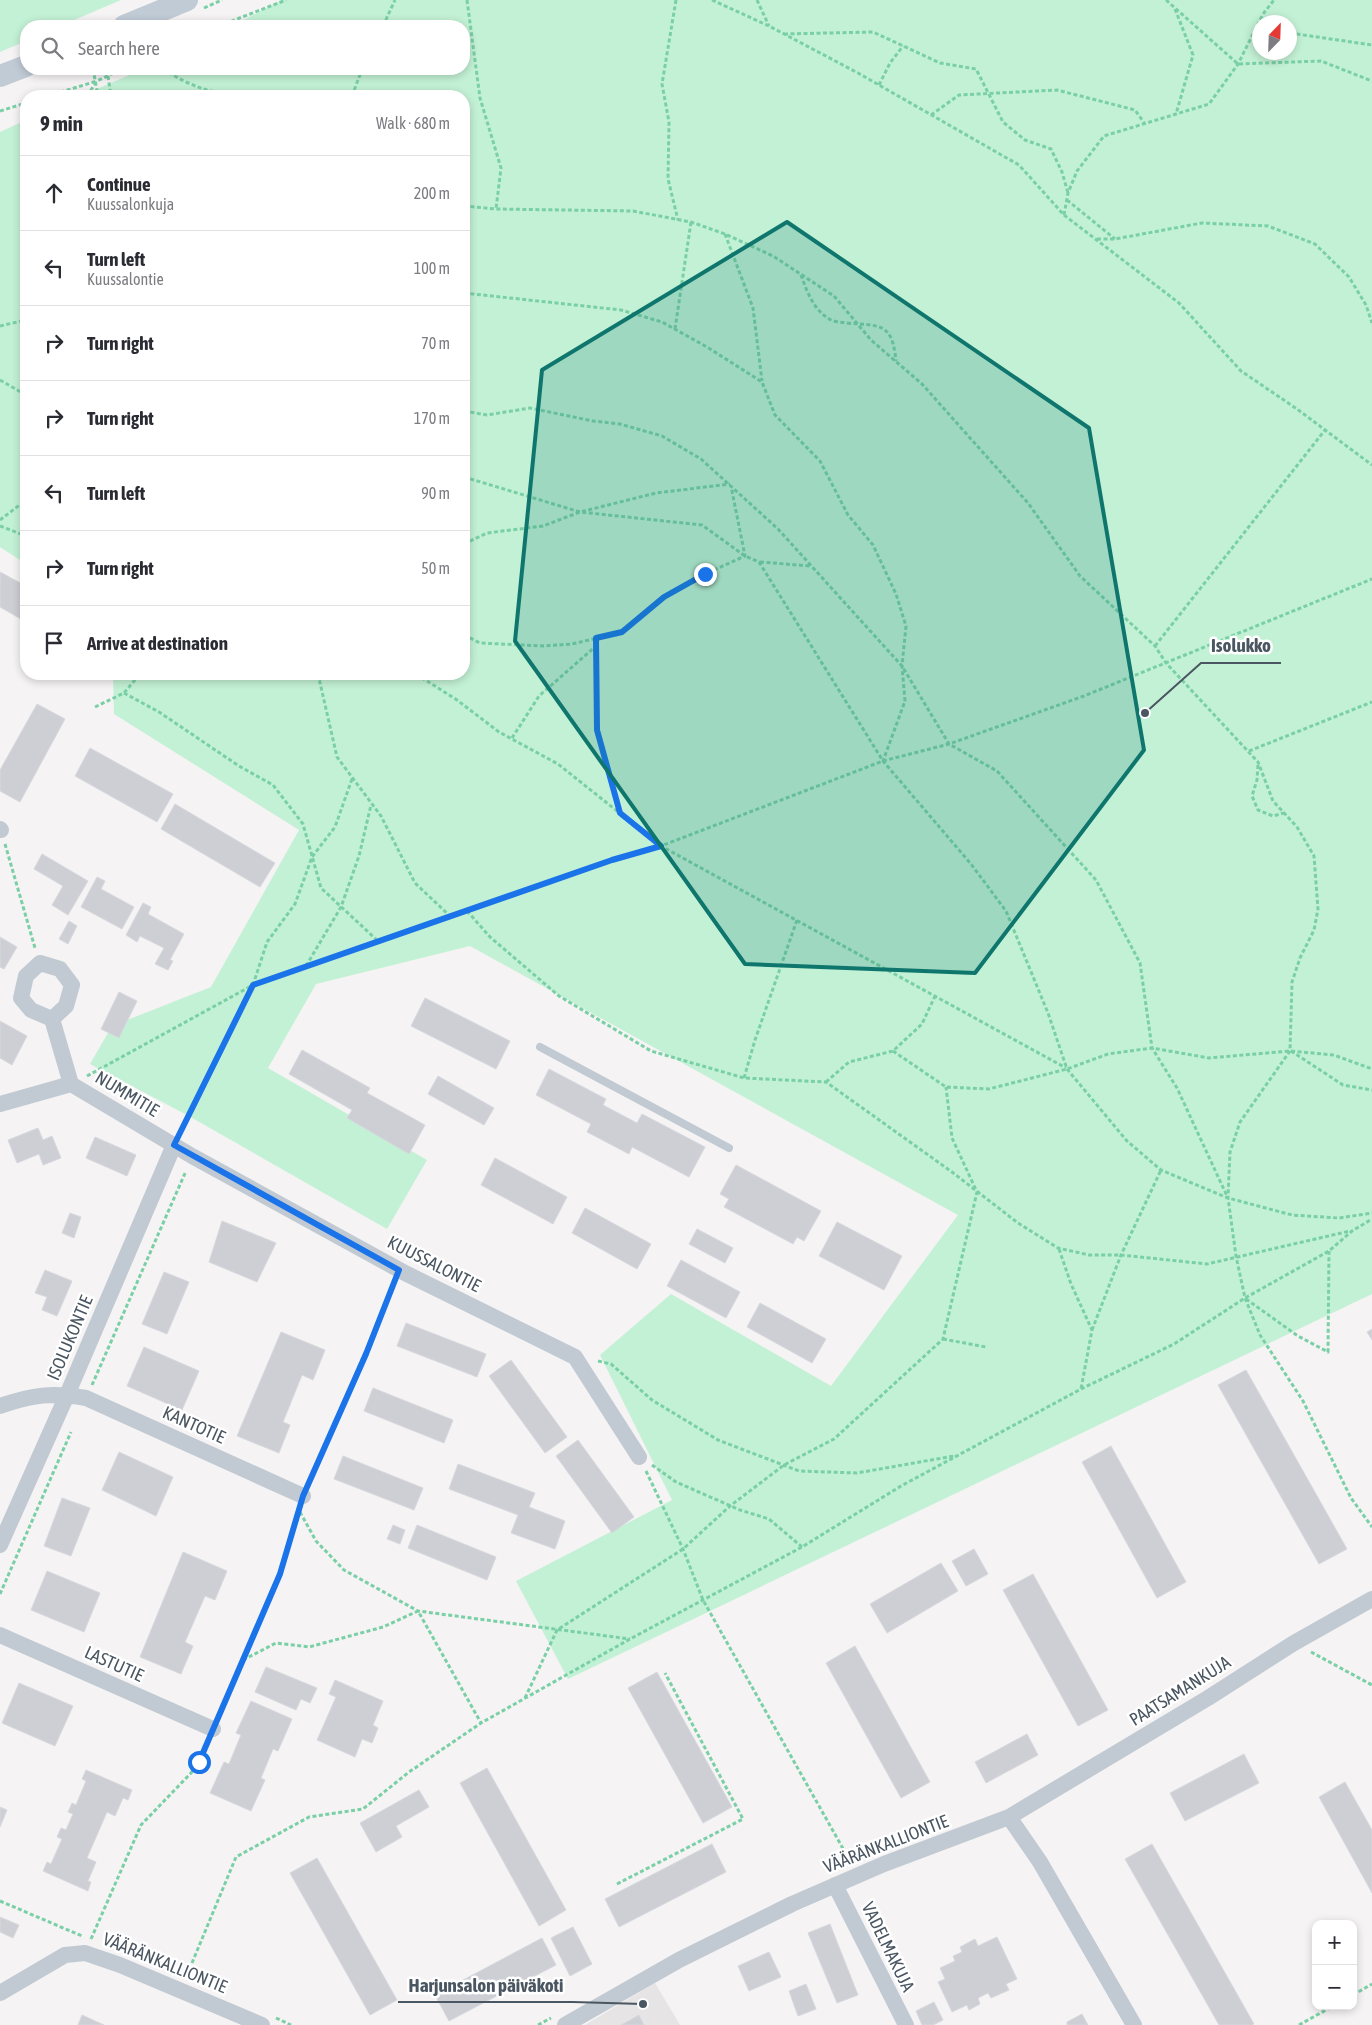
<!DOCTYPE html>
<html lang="en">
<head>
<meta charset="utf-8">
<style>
	body { margin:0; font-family:"Asap Condensed",sans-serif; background:#f2f2f3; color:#2b2b33 }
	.controls { position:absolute; right:15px; bottom:15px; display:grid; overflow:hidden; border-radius:10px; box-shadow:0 2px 8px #0003 }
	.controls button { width:45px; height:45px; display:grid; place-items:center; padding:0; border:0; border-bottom:1px solid #e1e1e2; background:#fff; color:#2b2b33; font:25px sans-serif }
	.compass { position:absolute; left:1252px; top:15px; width:45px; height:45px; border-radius:50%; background:#fff; box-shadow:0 2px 8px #0003; rotate:23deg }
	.stop { position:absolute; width:15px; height:15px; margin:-11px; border:4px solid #1a73e8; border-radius:50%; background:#fff }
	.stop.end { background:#1a73e8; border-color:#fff; box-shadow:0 1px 5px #0008 }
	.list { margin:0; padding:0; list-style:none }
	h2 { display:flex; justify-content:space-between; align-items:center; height:65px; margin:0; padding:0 20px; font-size:21px }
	h2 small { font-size:16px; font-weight:400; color:#7c7c81 }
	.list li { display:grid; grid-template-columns:32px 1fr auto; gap:15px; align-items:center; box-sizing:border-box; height:75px; padding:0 20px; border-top:1px solid #e1e1e2 }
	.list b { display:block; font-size:19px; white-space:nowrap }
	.list p { margin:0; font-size:16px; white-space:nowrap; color:#7c7c81 }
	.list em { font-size:16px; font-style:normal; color:#7c7c81 }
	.icon { flex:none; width:28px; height:28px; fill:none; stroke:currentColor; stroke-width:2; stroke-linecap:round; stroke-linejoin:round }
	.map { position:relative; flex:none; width:1372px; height:2025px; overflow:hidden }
	.search { position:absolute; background:#fff; box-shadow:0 2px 8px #0003; left:20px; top:20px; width:450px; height:55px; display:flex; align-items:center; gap:12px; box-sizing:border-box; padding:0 18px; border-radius:20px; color:#7c7c81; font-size:19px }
	.panel { position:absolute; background:#fff; box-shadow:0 2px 8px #0003; left:20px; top:90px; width:450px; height:590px; border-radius:20px }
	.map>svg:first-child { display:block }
</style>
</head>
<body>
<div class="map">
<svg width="1372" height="2025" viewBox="0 0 1372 2025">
	<rect width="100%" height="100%" fill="#f5f3f3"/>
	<path fill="#e6e4e5" d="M 655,1983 L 680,2025 L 585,2025 Z"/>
	<path fill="#c3f1d5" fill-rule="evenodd" d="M 0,0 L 121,0 L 60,26 L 26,26 L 26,41 L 0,52 Z
		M 282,0 L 1372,0 L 1372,1294 L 568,1679 L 516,1581 L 672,1500 L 600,1355 L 671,1294 L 831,1386 L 958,1215 L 470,946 L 316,984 L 268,1068 L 427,1160 L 387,1229 L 187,1115 L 90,1064 L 112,1026 L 211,987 L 299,830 L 114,714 L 113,674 L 464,674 L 464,96 L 81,96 L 143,69 L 464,69 L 464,26 L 232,26 ZM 1260,22 L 1290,22 L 1290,52 L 1260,52 Z
		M 26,120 L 26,564 L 0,547 L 0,132 Z"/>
	<path fill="#cdcfd5" stroke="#d7d9de" d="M 0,572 L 26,586 L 26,622 L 0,607 Z
		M 37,704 L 65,719 L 20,802 L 0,791 L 0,770 Z
		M 90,748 L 173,794 L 157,822 L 75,776 Z
		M 175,804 L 275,863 L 260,887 L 161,829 Z
		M 42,854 L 88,881 L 68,915 L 52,905 L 63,886 L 34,869 Z
		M 97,877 L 105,881 L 101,889 L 134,907 L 122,929 L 81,907 Z
		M 143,903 L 151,907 L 148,914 L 184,934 L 170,960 L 173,961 L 168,970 L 155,964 L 164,948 L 140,936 L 137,942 L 126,935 Z
		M 69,921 L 77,926 L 68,944 L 59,939 Z
		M 0,937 L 17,947 L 4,969 L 0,967 Z
		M 119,992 L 137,1001 L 119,1038 L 101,1029 Z
		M 425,998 L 510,1041 L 496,1069 L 411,1026 Z
		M 0,1021 L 27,1036 L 12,1065 L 0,1058 Z
		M 302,1050 L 370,1088 L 367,1093 L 425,1125 L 409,1154 L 347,1118 L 352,1110 L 289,1074 Z
		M 549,1069 L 606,1099 L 603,1105 L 637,1123 L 642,1114 L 705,1147 L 689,1177 L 632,1147 L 629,1154 L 587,1132 L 591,1124 L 536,1095 Z
		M 438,1076 L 494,1108 L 484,1125 L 428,1094 Z
		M 38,1128 L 43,1140 L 52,1136 L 61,1158 L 43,1165 L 39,1154 L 17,1163 L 8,1140 Z
		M 95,1137 L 136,1155 L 127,1176 L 86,1158 Z
		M 495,1158 L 567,1197 L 553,1224 L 481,1185 Z
		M 736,1165 L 821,1211 L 804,1241 L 797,1237 L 793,1244 L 724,1207 L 729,1199 L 720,1194 Z
		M 585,1208 L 651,1244 L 637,1269 L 572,1233 Z
		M 70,1213 L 81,1217 L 74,1238 L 62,1233 Z
		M 222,1221 L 276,1243 L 257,1282 L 209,1262 Z
		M 837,1222 L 902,1256 L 884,1290 L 819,1256 Z
		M 697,1229 L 733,1248 L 725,1263 L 689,1244 Z
		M 681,1260 L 740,1292 L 726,1318 L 667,1286 Z
		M 45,1270 L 72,1281 L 57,1316 L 42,1310 L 47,1297 L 35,1293 Z
		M 164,1272 L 189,1282 L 167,1334 L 142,1324 Z
		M 760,1303 L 826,1339 L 812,1363 L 747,1327 Z
		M 406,1323 L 486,1354 L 477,1377 L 397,1346 Z
		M 1372,1329 L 1372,1340 L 1367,1332 Z
		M 281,1332 L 325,1350 L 313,1380 L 302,1375 L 283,1422 L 290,1425 L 279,1453 L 237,1436 Z
		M 144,1347 L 199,1371 L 182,1410 L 127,1386 Z
		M 511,1360 L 567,1437 L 545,1453 L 489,1376 Z
		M 1246,1370 L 1347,1549 L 1319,1564 L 1218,1385 Z
		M 373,1388 L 453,1420 L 444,1443 L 364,1411 Z
		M 578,1440 L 634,1517 L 612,1533 L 556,1456 Z
		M 1111,1446 L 1186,1582 L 1157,1598 L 1082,1462 Z
		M 119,1452 L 173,1477 L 156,1516 L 102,1490 Z
		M 343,1456 L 423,1488 L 414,1510 L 334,1479 Z
		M 458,1464 L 535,1493 L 529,1507 L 565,1521 L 555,1549 L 511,1533 L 518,1515 L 449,1489 Z
		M 62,1498 L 90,1508 L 71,1556 L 44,1546 Z
		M 393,1525 L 405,1530 L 400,1544 L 387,1539 Z
		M 417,1525 L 496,1557 L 487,1580 L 408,1548 Z
		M 974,1549 L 988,1574 L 966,1586 L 952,1561 Z
		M 183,1552 L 227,1571 L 215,1600 L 205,1596 L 185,1642 L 193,1646 L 181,1674 L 140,1657 Z
		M 941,1563 L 958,1591 L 887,1633 L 870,1604 Z
		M 47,1571 L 100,1593 L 84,1632 L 31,1610 Z
		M 1033,1574 L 1108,1710 L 1078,1726 L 1003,1590 Z
		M 855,1646 L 930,1782 L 901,1798 L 826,1663 Z
		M 266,1667 L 317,1688 L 310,1703 L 301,1699 L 296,1710 L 255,1692 Z
		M 657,1672 L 732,1807 L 703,1823 L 628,1688 Z
		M 335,1680 L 383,1701 L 373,1725 L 378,1728 L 372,1743 L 362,1739 L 355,1757 L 317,1740 L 336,1697 L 329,1694 Z
		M 19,1683 L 73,1706 L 55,1746 L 2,1723 Z
		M 251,1701 L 292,1719 L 278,1751 L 273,1749 L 261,1778 L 265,1780 L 251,1811 L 210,1793 L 224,1762 L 229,1764 L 241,1735 L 236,1733 Z
		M 1027,1734 L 1038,1755 L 986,1783 L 975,1762 Z
		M 1244,1754 L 1259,1783 L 1185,1821 L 1170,1793 Z
		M 487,1768 L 566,1910 L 539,1926 L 460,1783 Z
		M 86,1770 L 132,1790 L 128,1800 L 123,1798 L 115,1816 L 107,1812 L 87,1858 L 96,1862 L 88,1881 L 91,1882 L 88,1891 L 43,1871 L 47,1862 L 51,1864 L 62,1839 L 57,1837 L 61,1828 L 66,1830 L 73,1814 L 68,1812 L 72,1803 L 76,1805 L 86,1781 L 82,1779 Z
		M 1345,1782 L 1372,1830 L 1372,1893 L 1319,1797 Z
		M 419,1790 L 429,1807 L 396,1826 L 402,1837 L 376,1852 L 360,1823 Z
		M 0,1807 L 7,1810 L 0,1827 Z
		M 712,1844 L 726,1872 L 619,1927 L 605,1899 Z
		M 1152,1844 L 1254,2024 L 1252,2025 L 1219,2025 L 1125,1859 Z
		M 317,1858 L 397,2000 L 370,2015 L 290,1873 Z
		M 0,1917 L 19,1925 L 13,1938 L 0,1932 Z
		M 830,1924 L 858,1995 L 837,2003 L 808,1933 Z
		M 573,1927 L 592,1964 L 570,1976 L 551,1938 Z
		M 997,1937 L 1017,1979 L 1006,1984 L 1009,1990 L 991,1998 L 988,1993 L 978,1998 L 980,2004 L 969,2010 L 967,2005 L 952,2012 L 938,1982 L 945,1979 L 940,1968 L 955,1961 L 953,1956 L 962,1952 L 960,1947 L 975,1939 L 978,1946 Z
		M 542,1938 L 556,1965 L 449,2021 L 435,1995 Z
		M 769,1952 L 781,1977 L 749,1991 L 738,1966 Z
		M 806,1984 L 816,2009 L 798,2016 L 789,1991 Z
		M 934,2002 L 943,2020 L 933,2025 L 922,2025 L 916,2011 Z
		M 1082,2014 L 1088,2025 L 1067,2025 L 1067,2022 Z
		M 82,2015 L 104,2025 L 78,2025 Z
		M 639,2015 L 644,2025 L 621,2025 Z"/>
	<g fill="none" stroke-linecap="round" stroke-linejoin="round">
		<path stroke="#7ad0a6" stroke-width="3" stroke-dasharray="4 2.5" stroke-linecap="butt" d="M 467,0 L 480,98 L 501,168 L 496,209
			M 676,0 L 662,84 L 669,122 L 668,179 L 678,220
			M 712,0 L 769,26 L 858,73 L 1019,165 L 1064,215 L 1179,303 L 1241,371 L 1297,409 L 1372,465
			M 757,0 L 769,26
			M 1166,0 L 1238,64 L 1321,61 L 1372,81
			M 204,8 L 222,0
			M 1175,9 L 1193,55 L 1176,114
			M 219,26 L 286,0
			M 383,26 L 395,0
			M 1290,33 L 1372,45
			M 784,34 L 873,32 L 940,63 L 976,69 L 1003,122 L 1025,140 L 1051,149 L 1062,172 L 1068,193
			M 93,69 L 98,96
			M 163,69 C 190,86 209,93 241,96
			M 108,76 L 111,96
			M 879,85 L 890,63 L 903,46
			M 48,96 L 97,81
			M 87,96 L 97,81 L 122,69
			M 352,96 L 362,69
			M 0,111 L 26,103
			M 931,115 L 959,95 L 1057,90 L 1135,110 L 1145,124
			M 1067,200 L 1115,239
			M 464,206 L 496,209 L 633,211 L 691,222 L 725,234 L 773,256 L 834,296 L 871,340 L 922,384 L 1028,503 L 1080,576 L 1155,646 L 1166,663 L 1258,762 L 1273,801 L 1297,827 L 1314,856 L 1318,909 L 1314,930 L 1300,958 L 1292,982 L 1290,1051 L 1240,1122 L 1230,1152 L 1228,1198 L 1236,1256 L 1245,1298 L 1260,1335 L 1303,1401 L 1351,1498 L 1372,1527
			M 1064,215 L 1068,193 L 1077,171 L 1104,136 L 1209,104 L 1238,64 L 1263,14 L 1274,0
			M 725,234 L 753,308 L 762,381
			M 1097,239 L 1115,239 L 1202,223 L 1268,226 L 1315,244 L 1349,277 L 1366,305 L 1372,323
			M 801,275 C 807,292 814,311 831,320 C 835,322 841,322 846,323 C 881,326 892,322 896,361
			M 464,293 L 621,310 L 662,322 L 707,347 L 762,382 L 775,415 L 820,461 L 848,515 L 873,545 L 896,594 L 906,626 L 902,666 L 905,701 L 883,761
			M 0,326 L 26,320
			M 675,329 L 691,222
			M 0,380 L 26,395
			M 464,411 L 487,415 L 530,408 L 593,421 L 620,424 L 662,436 L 701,459 L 778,529 L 902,666 L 949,744 L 997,771 L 1096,880 L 1140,963 L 1152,1048 L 1177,1088 L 1227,1196
			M 464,477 L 580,512 L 702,525 L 745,556 L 759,562 L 883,761 L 971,864 L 1006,911 L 1048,1013 L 1067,1069 L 1127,1141 L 1161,1170 L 1228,1198 L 1292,1215 L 1339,1218 L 1372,1213
			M 0,520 L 26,500
			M 0,526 L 26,536
			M 464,544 L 487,533 L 543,526 L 580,512 L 656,493 L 730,484
			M 760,562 L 810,566
			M 464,635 L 480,643 L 544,646 L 572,644 L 622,632 L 663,597 L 705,574 L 745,556 L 731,486
			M 595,638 L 597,730 L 620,812
			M 1155,646 L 1325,430
			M 318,674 L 337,757 L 381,816 L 415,883 L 451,917
			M 416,674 L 457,700 L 499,732 L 558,764 L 661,846 L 1066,1068
			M 124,693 L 159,712 L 239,766 L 273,785 L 303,824 L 321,888 L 379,942
			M 95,707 L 124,693 L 140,674
			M 512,738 L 539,696 L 596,646
			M 1249,751 L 1372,702
			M 1258,765 L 1257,780 L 1252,796 L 1258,810 L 1273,816 L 1284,813
			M 5,844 L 35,948
			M 467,911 L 490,937 L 559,996 L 651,1051 L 744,1078 L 826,1082 L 952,1172 L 1018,1223 L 1058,1248 L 1089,1255 L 1121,1255 L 1207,1264 L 1350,1231
			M 306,966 L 341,907 L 359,856 L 371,805
			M 893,1051 L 946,1087 L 989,1089 L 1067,1069 L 1108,1054 L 1152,1048 L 1209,1058 L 1290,1051 L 1334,1055 L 1372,1069
			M 1291,1051 L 1343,1085 L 1372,1090
			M 87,1076 L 253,985 L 612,860 L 661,846 L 883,761 L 949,744 L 1084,696 L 1372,579
			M 744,1078 L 755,1040 L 797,920
			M 826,1082 L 849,1062 L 893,1051 L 922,1024 L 935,996
			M 181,1131 L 253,985 L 267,942 L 295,904 L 312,857 L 335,827 L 352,779
			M 1059,1249 L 1071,1284 L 1092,1330 L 1081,1389
			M 1246,1299 L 1298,1336 L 1328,1352 L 1329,1251
			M 1092,1330 L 1121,1255 L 1161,1170
			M 943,1339 L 986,1347
			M 598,1361 L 611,1364 L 652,1400 L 718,1440 L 799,1471 L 857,1473 L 954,1456
			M 92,1385 L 186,1171
			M 652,1465 L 676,1482 L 740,1510 L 769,1519 L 802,1547
			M 646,1471 L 683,1549 L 703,1600 L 850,1861
			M 310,1481 L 394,1285
			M 300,1512 L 316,1541 L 344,1570 L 418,1611 L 630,1639
			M 0,1594 L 71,1432
			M 1311,1652 L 1372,1685
			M 243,1660 L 276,1643 L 309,1647 L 383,1627 L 418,1611 L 481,1723
			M 525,1698 L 557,1630 L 683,1549 L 730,1506 L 784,1465 L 834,1439 L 943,1339 L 977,1192 L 952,1138 L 946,1087
			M 219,1714 L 280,1574 L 299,1511
			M 617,1884 L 743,1819 L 665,1673
			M 0,1901 L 82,1936
			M 91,1939 L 141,1825 L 191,1773 L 199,1762 L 207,1743
			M 187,1975 L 236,1857 L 309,1817 L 363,1809 L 409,1772 L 481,1723 L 630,1639 L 802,1547 L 901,1486 L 1081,1389 L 1174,1344 L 1245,1298 L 1329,1251 L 1352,1231 L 1372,1219
			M 1353,1995 L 1372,1984
			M 276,2018 L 291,2025
			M 538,2025 L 551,2018
			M 1299,2025 L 1333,2006"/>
		<path stroke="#c1cad2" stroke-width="8" d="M 540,1047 L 729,1148"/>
		<path stroke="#c1cad2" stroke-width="16" d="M 0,829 L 1,830
			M 52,1019 L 31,1010 L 21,998 L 26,976 L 40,963 L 60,969 L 72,985 L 66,1006 L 52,1019 L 71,1084
			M 0,1104 L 71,1084 L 192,1156 L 405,1273 L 575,1357 L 639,1457
			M 0,1406 C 32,1395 52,1392 86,1398 L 303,1496
			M 0,1545 L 67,1395 L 174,1145
			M 0,1635 L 213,1729
			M 1009,1817 L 1040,1862 L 1134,2025
			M 835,1885 L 906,2025
			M 0,1993 L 65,1955 L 85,1953 L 120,1965 L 262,2025
			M 565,2025 L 679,1960 L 792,1904 L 884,1864 L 1009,1817 L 1208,1698 L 1294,1643 L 1372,1599"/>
		<path stroke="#c1cbd6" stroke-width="22" d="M 124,26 L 187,0
			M 0,76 L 26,66"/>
	</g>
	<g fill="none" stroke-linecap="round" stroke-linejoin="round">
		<path stroke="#1a73e8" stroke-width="6" d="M 199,1762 L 280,1574 L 303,1496 L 366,1354 L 399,1270 L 174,1145 L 253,985 L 612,860 L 661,846 L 620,813 L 597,730 L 596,638 L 622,632 L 664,597 L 705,574"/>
	</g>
	<path fill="#0f766e" fill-opacity="0.2" stroke="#0f766e" stroke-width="4" stroke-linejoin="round" d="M 787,222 L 1089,428 L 1144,750 L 975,973 L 745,964 L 515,641 L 542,370 Z"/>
	<g text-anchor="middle" stroke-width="5" stroke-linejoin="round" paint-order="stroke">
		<g font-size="18" fill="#4a5661" stroke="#fff">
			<text transform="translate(127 1094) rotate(31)" y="6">NUMMITIE</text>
			<text transform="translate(434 1264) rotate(27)" y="6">KUUSSALONTIE</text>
			<text transform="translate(70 1338) rotate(-67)" y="6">ISOLUKONTIE</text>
			<text transform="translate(194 1425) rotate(24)" y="6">KANTOTIE</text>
			<text transform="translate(114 1664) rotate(24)" y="6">LASTUTIE</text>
			<text transform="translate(1180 1691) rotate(-32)" y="6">PAATSAMANKUJA</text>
			<text transform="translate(886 1844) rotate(-21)" y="6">VÄÄRÄNKALLIONTIE</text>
			<text transform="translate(888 1947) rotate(64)" y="6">VADELMAKUJA</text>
			<text transform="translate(165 1963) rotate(22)" y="6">VÄÄRÄNKALLIONTIE</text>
		</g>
	</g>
	<path fill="none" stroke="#4a5661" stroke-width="2" d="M1145 713L1201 663H1281M643 2004L573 2002H398"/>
	<g fill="#4a5661" stroke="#fff" stroke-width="2">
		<circle cx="1145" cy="713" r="5"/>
		<circle cx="643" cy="2004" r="5"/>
	</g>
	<g font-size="19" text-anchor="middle" font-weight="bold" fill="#4a5661" stroke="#fff" stroke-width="5" stroke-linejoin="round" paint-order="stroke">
		<text x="1241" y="652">Isolukko</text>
		<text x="486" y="1992">Harjunsalon päiväkoti</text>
	</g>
</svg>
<div class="controls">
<button>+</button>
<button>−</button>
</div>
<svg class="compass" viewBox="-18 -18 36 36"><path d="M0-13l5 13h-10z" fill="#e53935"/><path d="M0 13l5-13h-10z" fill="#7c7c81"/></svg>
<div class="stop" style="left:199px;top:1762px"></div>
<div class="stop end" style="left:705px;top:574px"></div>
<div class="search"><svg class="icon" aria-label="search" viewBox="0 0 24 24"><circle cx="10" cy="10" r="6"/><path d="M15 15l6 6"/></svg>Search here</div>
<section class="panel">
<h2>9 min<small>Walk · 680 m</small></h2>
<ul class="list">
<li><svg class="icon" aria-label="ahead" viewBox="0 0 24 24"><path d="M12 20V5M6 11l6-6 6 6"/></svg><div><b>Continue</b><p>Kuussalonkuja</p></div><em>200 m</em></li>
<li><svg class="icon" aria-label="left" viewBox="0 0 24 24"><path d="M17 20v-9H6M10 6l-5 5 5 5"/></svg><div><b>Turn left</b><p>Kuussalontie</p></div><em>100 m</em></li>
<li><svg class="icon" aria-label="right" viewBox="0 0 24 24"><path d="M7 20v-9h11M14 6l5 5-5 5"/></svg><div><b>Turn right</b></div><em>70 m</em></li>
<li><svg class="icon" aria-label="right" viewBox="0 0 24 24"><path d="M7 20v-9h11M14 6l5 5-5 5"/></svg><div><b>Turn right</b></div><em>170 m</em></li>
<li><svg class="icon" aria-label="left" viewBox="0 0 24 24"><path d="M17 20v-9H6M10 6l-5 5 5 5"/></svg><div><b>Turn left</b></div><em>90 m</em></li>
<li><svg class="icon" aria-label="right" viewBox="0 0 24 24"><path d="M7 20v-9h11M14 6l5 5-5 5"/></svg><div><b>Turn right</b></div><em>50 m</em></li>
<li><svg class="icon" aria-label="arrive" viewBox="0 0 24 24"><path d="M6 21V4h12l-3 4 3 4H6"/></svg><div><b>Arrive at destination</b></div></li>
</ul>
</section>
</div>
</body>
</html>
